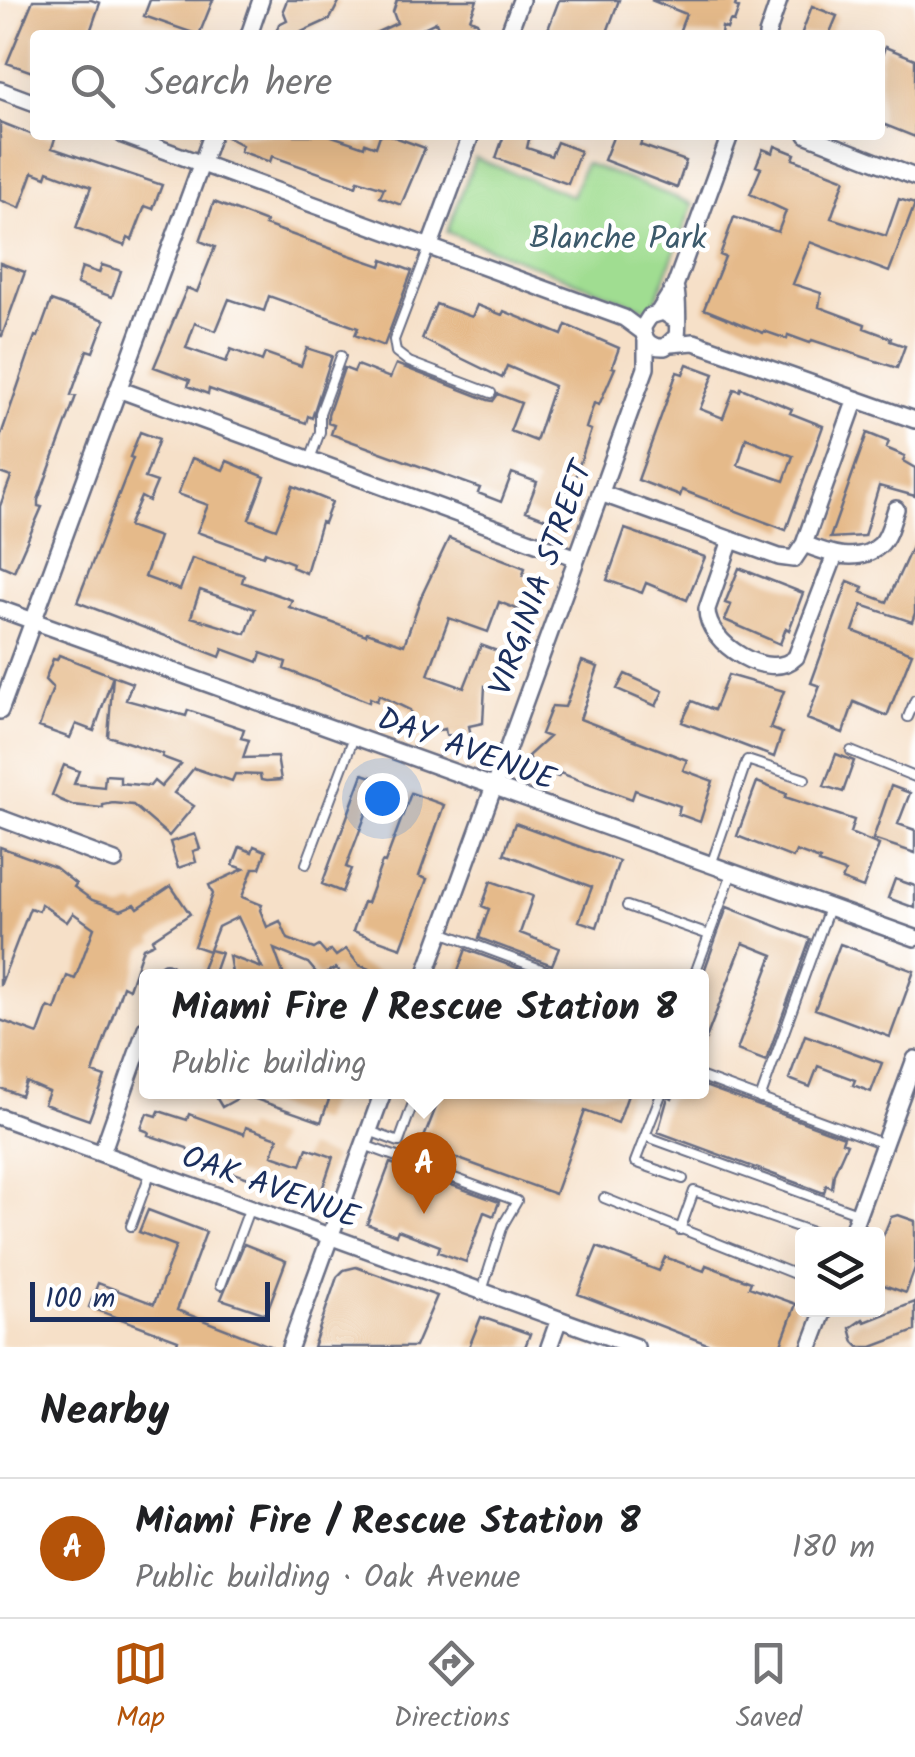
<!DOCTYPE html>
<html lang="en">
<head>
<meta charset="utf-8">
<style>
	body { margin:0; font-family:Kalam,sans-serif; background:#f2f2f2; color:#202124 }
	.controls { position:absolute; right:30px; bottom:30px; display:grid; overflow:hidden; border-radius:10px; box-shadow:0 10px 40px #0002 }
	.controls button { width:90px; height:90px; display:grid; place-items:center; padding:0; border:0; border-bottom:2px solid #e0e0e0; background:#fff; color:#202124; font:50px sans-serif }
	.scale { position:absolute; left:30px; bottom:25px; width:240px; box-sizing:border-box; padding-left:10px; border:5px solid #1b2f5e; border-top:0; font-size:28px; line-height:35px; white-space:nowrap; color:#1b2f5e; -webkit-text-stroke:8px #fff; paint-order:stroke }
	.you { position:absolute; left:382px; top:798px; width:35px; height:35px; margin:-25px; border:8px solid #fff; border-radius:50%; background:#1a73e8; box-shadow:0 0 0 15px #1a73e833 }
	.badge { display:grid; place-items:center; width:65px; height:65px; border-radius:50%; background:#b45309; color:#fff; font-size:32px; font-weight:700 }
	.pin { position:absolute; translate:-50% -82px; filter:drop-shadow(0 2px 5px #0008) }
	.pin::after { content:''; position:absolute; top:52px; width:35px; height:30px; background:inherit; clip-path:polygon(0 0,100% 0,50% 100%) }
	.popup { position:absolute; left:139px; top:969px; width:570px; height:130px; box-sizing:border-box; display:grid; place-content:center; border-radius:10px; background:#fff; filter:drop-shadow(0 2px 8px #0005); font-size:32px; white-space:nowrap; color:#757577 }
	.popup b { font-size:38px; color:#202124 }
	.popup::after { content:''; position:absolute; left:50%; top:100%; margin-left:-20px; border:20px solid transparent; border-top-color:#fff }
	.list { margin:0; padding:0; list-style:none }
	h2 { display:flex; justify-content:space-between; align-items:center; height:130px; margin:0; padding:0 40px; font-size:42px }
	h2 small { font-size:32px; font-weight:400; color:#757577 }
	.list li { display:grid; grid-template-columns:65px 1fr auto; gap:30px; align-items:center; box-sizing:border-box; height:140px; padding:0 40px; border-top:2px solid #e0e0e0 }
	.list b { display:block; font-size:38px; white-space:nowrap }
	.list p { margin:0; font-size:32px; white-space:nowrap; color:#757577 }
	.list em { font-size:32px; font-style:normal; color:#757577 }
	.icon { flex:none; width:55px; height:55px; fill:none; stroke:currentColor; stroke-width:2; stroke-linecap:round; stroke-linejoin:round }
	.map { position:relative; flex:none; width:915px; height:1347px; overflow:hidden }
	.search { position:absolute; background:#fff; box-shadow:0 10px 40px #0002; left:30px; right:30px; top:30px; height:110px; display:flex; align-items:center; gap:25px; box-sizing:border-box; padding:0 35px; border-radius:10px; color:#757577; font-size:38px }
	.sheet { height:270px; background:#fff }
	nav { display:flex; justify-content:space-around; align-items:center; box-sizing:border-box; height:140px; border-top:2px solid #e0e0e0; background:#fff; font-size:28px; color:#757577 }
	nav a { display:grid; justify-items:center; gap:5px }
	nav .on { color:#b45309 }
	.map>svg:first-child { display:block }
</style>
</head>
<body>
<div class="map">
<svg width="915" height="1347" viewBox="0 0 915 1347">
	<rect width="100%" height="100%" fill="#fff"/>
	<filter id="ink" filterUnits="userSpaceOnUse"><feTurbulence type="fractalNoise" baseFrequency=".01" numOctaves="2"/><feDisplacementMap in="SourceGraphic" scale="20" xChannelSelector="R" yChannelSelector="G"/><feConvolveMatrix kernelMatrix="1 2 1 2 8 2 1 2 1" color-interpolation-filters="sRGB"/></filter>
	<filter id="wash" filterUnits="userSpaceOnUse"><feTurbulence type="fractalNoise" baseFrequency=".0048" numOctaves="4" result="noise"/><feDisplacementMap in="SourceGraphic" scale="40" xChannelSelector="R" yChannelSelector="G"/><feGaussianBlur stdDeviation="2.25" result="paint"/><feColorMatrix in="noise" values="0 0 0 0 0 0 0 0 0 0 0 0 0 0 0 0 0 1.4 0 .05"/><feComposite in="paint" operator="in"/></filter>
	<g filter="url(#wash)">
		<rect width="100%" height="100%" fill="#f6e0c8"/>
		<path fill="#a0dd91" stroke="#5e8678" stroke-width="2.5" d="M 475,158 L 572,196 L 585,163 L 693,204 L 652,311 L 447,232 Z"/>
		<g id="blocks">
			<path fill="#e5ba8a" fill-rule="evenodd" d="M 33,0 L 91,0 L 100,3 L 89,35 L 35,35 L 35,73 L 7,63 Z
				M 150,0 L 213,0 L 199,35 L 144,16 Z
				M 287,0 L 340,0 L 330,19 L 295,35 L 275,35 L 279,24 L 287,20 L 283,10 Z
				M 397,0 L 477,0 L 470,19 L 477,22 L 483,35 L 441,35 L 436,22 L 409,35 L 371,35 L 397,23 L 393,12 Z
				M 559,0 L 619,0 L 606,35 L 555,35 L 547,32 Z
				M 651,0 L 737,0 L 735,6 L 739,8 L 734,22 L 730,21 L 727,29 L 722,27 L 721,35 L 678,35 L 686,14 Z
				M 812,6 L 837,16 L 829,35 L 801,35 Z
				M 885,47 L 915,59 L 915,137 L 880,123 L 880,61 Z
				M 0,122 L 33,135 L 55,138 L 52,148 L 162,185 L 153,209 L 145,206 L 132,240 L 128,238 L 125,246 L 76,228 L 91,187 L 48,171 L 46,177 L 33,172 L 20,208 L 0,200 Z
				M 223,135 L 329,135 L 364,147 L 365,143 L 376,147 L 380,135 L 389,135 L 425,148 L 401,205 L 380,197 L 384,188 L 358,180 L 356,186 L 272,156 L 270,162 L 240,151 L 242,145 Z
				M 504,135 L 530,135 L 527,148 L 551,156 L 557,142 L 580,151 L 568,184 L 496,158 Z
				M 614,135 L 644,135 L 640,145 L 686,161 L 677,188 L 604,160 Z
				M 775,146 L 795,154 L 793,159 L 845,179 L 831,218 L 886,236 L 899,199 L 915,204 L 889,272 L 810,242 L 793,284 L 821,293 L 819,307 L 865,324 L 864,328 L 891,338 L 890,341 L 905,346 L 897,368 L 812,340 L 810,343 L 788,335 L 787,339 L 764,331 L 763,333 L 704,309 L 725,257 L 720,255 L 734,217 L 778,232 L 786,211 L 750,194 L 761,168 L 756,166 L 763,149 L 773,153 Z
				M 214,202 L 266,222 L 265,225 L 346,254 L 381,266 L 383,260 L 412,271 L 384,346 L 355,335 L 358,328 L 269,296 L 264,311 L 229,299 L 216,331 L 195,323 L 186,348 L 226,362 L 231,349 L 262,361 L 265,353 L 301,366 L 307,348 L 332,356 L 312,418 L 308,416 L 306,423 L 209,389 L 208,394 L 188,386 L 190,380 L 154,367 L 187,288 L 197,292 L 215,247 L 200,241 Z
				M 0,263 L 25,272 L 2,336 L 0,336 Z
				M 102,265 L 121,271 L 112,297 L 77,284 L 82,267 L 99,273 Z
				M 51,301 L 105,320 L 93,352 L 87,350 L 71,395 L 76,396 L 38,500 L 38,506 L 42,507 L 14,571 L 0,565 L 0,506 L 11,477 L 0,473 L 0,438 L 35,336 L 38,337 Z
				M 436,304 L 472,317 L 477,305 L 502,315 L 504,311 L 562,335 L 566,325 L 619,348 L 612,367 L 615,368 L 599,405 L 594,403 L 586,428 L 591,430 L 574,481 L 571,480 L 566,492 L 561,490 L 549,520 L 526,511 L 537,482 L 512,473 L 501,502 L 478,493 L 480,488 L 331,434 L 334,425 L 328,423 L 328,414 L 344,368 L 354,372 L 357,365 L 390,378 L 396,364 L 488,400 L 493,401 L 498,394 L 521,403 L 510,431 L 536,441 L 554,386 L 507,366 L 502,378 L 422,339 Z
				M 687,364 L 714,374 L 700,409 L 723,418 L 734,389 L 740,391 L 741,388 L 792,409 L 790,413 L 823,426 L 786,530 L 682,490 L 680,496 L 638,480 L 677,372 L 683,374 ZM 746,438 L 793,456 L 784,481 L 738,465 Z
				M 140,432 L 159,439 L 145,478 L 157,482 L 149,501 L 141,497 L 128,526 L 159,537 L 145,577 L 180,590 L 192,558 L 244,575 L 242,582 L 292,600 L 289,607 L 366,635 L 367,632 L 404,645 L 421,597 L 449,538 L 525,568 L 523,575 L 537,580 L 522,611 L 499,602 L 488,632 L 449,618 L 428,675 L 464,688 L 481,645 L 511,656 L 497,691 L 485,686 L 483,723 L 469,726 L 472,742 L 458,744 L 456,736 L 446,735 L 445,729 L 426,732 L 423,724 L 412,725 L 410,710 L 379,695 L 377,701 L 370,698 L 369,702 L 354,696 L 284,669 L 286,662 L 261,653 L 258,662 L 223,649 L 220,657 L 77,602 L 133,458 L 130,457 ZM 200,590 L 255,609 L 246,634 L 191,617 Z
				M 867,433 L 889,442 L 886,448 L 905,456 L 903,461 L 915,468 L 915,496 L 879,486 L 864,536 L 830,538 Z
				M 192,458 L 223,470 L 227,461 L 265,477 L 249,519 L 276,529 L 293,486 L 332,502 L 324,523 L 321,522 L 306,573 L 292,567 L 293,563 L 265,552 L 263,556 L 197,532 L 208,505 L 178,494 Z
				M 625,529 L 705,557 L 687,600 L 646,583 L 642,593 L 607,580 Z
				M 915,540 L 915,613 L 912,622 L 862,605 L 853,631 L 912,653 L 887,716 L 854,702 L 843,733 L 807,719 L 820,686 L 811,683 L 848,581 L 863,587 L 861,592 L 887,602 Z
				M 739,568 L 803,593 L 789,630 L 786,628 L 780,644 L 725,620 L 731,605 L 725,603 Z
				M 59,655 L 113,676 L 94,731 L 76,724 L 70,738 L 39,727 L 53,688 L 45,680 L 53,659 L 57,660 Z
				M 582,661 L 598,667 L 580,719 L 687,760 L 683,770 L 713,781 L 700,822 L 678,814 L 680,806 L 635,790 L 632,799 L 560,773 L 558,777 L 535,767 L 528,756 L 549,737 L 541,734 L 552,706 L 565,707 Z
				M 625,674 L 663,691 L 656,706 L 617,689 Z
				M 728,675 L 784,691 L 770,728 L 782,733 L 774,757 L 682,722 L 692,701 L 714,710 Z
				M 113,676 L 132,683 L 126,700 L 186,716 L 188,710 L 244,729 L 241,738 L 249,740 L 243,758 L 277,757 L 281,780 L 266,781 L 261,780 L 260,775 L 235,774 L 232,781 L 194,768 L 174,793 L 194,806 L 169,836 L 133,805 L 113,803 L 103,805 L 103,808 L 72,805 L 60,800 L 52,795 L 64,765 L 79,771 L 74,784 L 104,787 L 105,775 L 120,776 L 120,783 L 150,786 L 154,781 L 161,787 L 181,764 L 162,757 L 163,754 L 108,736 Z
				M 836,754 L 854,761 L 843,792 L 824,786 Z
				M 363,774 L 386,782 L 386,788 L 380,801 L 372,798 L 346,867 L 351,869 L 342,892 L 322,884 Z
				M 757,782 L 787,794 L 785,797 L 854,820 L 850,833 L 879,845 L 863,888 L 842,880 L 845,872 L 819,863 L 820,860 L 796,851 L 793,858 L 737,836 Z
				M 891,786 L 910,793 L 898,824 L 915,830 L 915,853 L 873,839 Z
				M 411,793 L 444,805 L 419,876 L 427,879 L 401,948 L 353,931 L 363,902 L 367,903 L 382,862 L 385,863 Z
				M 515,823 L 619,861 L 597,927 L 579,921 L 592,887 L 504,854 Z
				M 195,834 L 200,849 L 193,851 L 196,862 L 178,868 L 170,842 Z
				M 254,846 L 266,851 L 260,868 L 253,868 L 242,897 L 262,905 L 260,910 L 267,927 L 280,921 L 288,939 L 314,949 L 319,946 L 326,954 L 331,950 L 336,956 L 346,949 L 359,965 L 386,976 L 343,976 L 336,968 L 319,976 L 308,963 L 274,949 L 284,976 L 242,976 L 232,973 L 229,956 L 262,968 L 238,917 L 218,927 L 209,950 L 221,953 L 214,973 L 202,969 L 209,951 L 194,946 L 213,894 L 209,885 L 244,869 L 233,865 L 240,847 L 252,852 Z
				M 0,847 L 55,867 L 76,884 L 74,887 L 92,900 L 121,910 L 135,904 L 138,908 L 171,886 L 190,914 L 152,939 L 154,943 L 143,948 L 129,989 L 123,986 L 93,1073 L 105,1077 L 89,1120 L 44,1104 L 49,1092 L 26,1082 L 21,1096 L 0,1088 L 0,1020 L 38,1034 L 48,1007 L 55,1010 L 67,976 L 75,979 L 94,928 L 73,913 L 67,922 L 41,904 L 39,911 L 30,908 L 0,986 Z
				M 895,879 L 915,886 L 915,908 L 888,898 Z
				M 491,881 L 533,896 L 520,933 L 559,948 L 552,965 L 479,938 L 489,909 L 482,906 Z
				M 727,907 L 810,939 L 766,1061 L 737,1050 L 773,955 L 743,943 L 702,1049 L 702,977 Z
				M 840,944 L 914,971 L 890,1037 L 815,1009 Z
				M 466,949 L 470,951 L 539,976 L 456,976 Z
				M 805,1035 L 882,1063 L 871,1092 L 853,1085 L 855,1080 L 818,1066 L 810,1087 L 789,1079 Z
				M 702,1085 L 844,1137 L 842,1142 L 847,1144 L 834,1173 L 832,1188 L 826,1185 L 824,1193 L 658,1132 L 668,1097 L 672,1099 L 675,1092 L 702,1092 Z
				M 213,1092 L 324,1092 L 331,1094 L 321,1122 L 244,1095 L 222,1107 Z
				M 442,1092 L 629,1092 L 618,1123 L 585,1111 L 555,1194 L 421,1145 Z
				M 159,1111 L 187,1120 L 189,1114 L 244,1134 L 246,1127 L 278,1138 L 272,1155 L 301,1165 L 307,1148 L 333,1157 L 318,1202 L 231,1172 L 233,1167 L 190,1154 L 187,1148 L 148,1135 L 149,1132 L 141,1129 L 147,1113 L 157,1116 Z
				M 390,1163 L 499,1202 L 494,1216 L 484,1212 L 466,1262 L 438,1252 L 440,1246 L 398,1230 L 396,1235 L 367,1224 Z
				M 148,1210 L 206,1232 L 177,1310 L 272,1347 L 176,1347 L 178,1340 L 89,1307 L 98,1283 L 154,1304 L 176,1246 L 139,1232 Z
				M 898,1215 L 915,1221 L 915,1268 L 906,1293 L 878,1283 L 878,1248 L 891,1217 Z
				M 244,1244 L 286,1261 L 266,1314 L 221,1299 Z
				M 597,1247 L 659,1271 L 665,1257 L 704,1271 L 706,1265 L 751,1282 L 749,1287 L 796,1304 L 780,1347 L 715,1347 L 578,1294 Z
				M 356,1267 L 437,1296 L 415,1347 L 313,1347 L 337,1277 L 344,1270 Z
				M 915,1302 L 915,1331 L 872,1347 L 859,1347 L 854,1342 L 850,1328 L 863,1319 L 865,1322 Z
				M 481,1317 L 530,1334 L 525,1347 L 469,1347 Z"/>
		</g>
	</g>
	<g filter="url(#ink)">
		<use href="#blocks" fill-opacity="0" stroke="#686d83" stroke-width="2.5"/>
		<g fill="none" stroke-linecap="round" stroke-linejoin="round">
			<defs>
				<path id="lane" d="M 429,248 L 394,340 L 396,352 L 409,362 L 491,393
					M 310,459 L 320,432 L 320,413 L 341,356
					M 908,717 L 915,700
					M 851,751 L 915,777
					M 306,864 L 354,737
					M 711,865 L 747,760 L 805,779
					M 627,906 L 709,935
					M 441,932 L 557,975
					M 694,976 L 732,873
					M 702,1077 L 884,1144
					M 662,1092 L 635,1162 L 683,1179
					M 760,1099 L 829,908
					M 369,1131 L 399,1142 L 417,1092
					M 645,1136 L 857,1213
					M 364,1145 L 517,1201 L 503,1225 L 482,1291
					M 604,1198 L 802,1277
					M 131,1226 L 151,1171
					M 680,1230 L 694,1191 L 818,1234
					M 221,1285 L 250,1207"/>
				<path id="street" d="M 249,35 L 261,0
					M 508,35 L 521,0
					M 767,35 L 779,0
					M 0,90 L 35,103
					M 123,135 L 624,318 L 643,332
					M 807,135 L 915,177
					M 429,248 L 471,135
					M 658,313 L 675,286 L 730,135
					M 674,319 L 663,312 L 650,316 L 643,327 C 643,341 651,348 665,347 L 677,336 C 678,330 678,290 675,286
					M 671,344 L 694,342 L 915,420
					M 118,389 L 577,558
					M 600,493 L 779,557 L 794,559 L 804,544 L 856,399
					M 731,540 L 707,609 C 706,644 770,683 796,657 L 835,555
					M 804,544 C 826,553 859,565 880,545 C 889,537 892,520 896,509
					M 0,609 L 915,938
					M 0,711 L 212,135
					M 0,818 L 115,861
					M 165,976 L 166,972
					M 425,976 L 646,368 L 646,340
					M 0,1117 L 636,1347
					M 102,1153 L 146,1028
					M 851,1234 L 915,1059
					M 290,1347 L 383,1092
					M 549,1347 L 559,1319
					M 810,1347 L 824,1310"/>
			</defs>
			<use href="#lane" stroke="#686d83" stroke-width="12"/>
			<use href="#street" stroke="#686d83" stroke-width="20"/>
			<use href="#lane" stroke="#fff" stroke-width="8"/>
			<use href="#street" stroke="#fff" stroke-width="15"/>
		</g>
	</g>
	<g text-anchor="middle" stroke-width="9" stroke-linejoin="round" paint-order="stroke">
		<g font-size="32" fill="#3c5a6b" stroke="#fff">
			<text x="618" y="248">Blanche Park</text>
		</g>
		<g font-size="32" fill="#1b2f5e" stroke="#fff">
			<text transform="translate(540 578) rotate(-70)" y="11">VIRGINIA STREET</text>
			<text transform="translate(467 748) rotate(20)" y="11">DAY AVENUE</text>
			<text transform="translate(271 1186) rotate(20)" y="11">OAK AVENUE</text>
		</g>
	</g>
</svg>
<div class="controls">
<button><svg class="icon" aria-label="layers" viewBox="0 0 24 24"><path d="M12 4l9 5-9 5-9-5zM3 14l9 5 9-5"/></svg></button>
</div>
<div class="scale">100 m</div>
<div class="you"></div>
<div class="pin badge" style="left:424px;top:1214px">A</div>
<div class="popup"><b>Miami Fire / Rescue Station 8</b>Public building</div>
<div class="search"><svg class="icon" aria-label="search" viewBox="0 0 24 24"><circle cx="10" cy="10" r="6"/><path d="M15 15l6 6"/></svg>Search here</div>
</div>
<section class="sheet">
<h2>Nearby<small></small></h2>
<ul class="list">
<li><span class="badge">A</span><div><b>Miami Fire / Rescue Station 8</b><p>Public building · Oak Avenue</p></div><em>180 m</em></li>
</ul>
</section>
<nav>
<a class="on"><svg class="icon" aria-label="map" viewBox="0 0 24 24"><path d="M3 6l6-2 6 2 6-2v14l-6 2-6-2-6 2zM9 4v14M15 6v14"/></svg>Map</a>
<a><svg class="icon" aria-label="directions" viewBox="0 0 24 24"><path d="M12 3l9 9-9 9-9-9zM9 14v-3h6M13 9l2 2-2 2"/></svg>Directions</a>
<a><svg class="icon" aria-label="saved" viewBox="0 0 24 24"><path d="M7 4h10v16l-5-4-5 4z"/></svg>Saved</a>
</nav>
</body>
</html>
